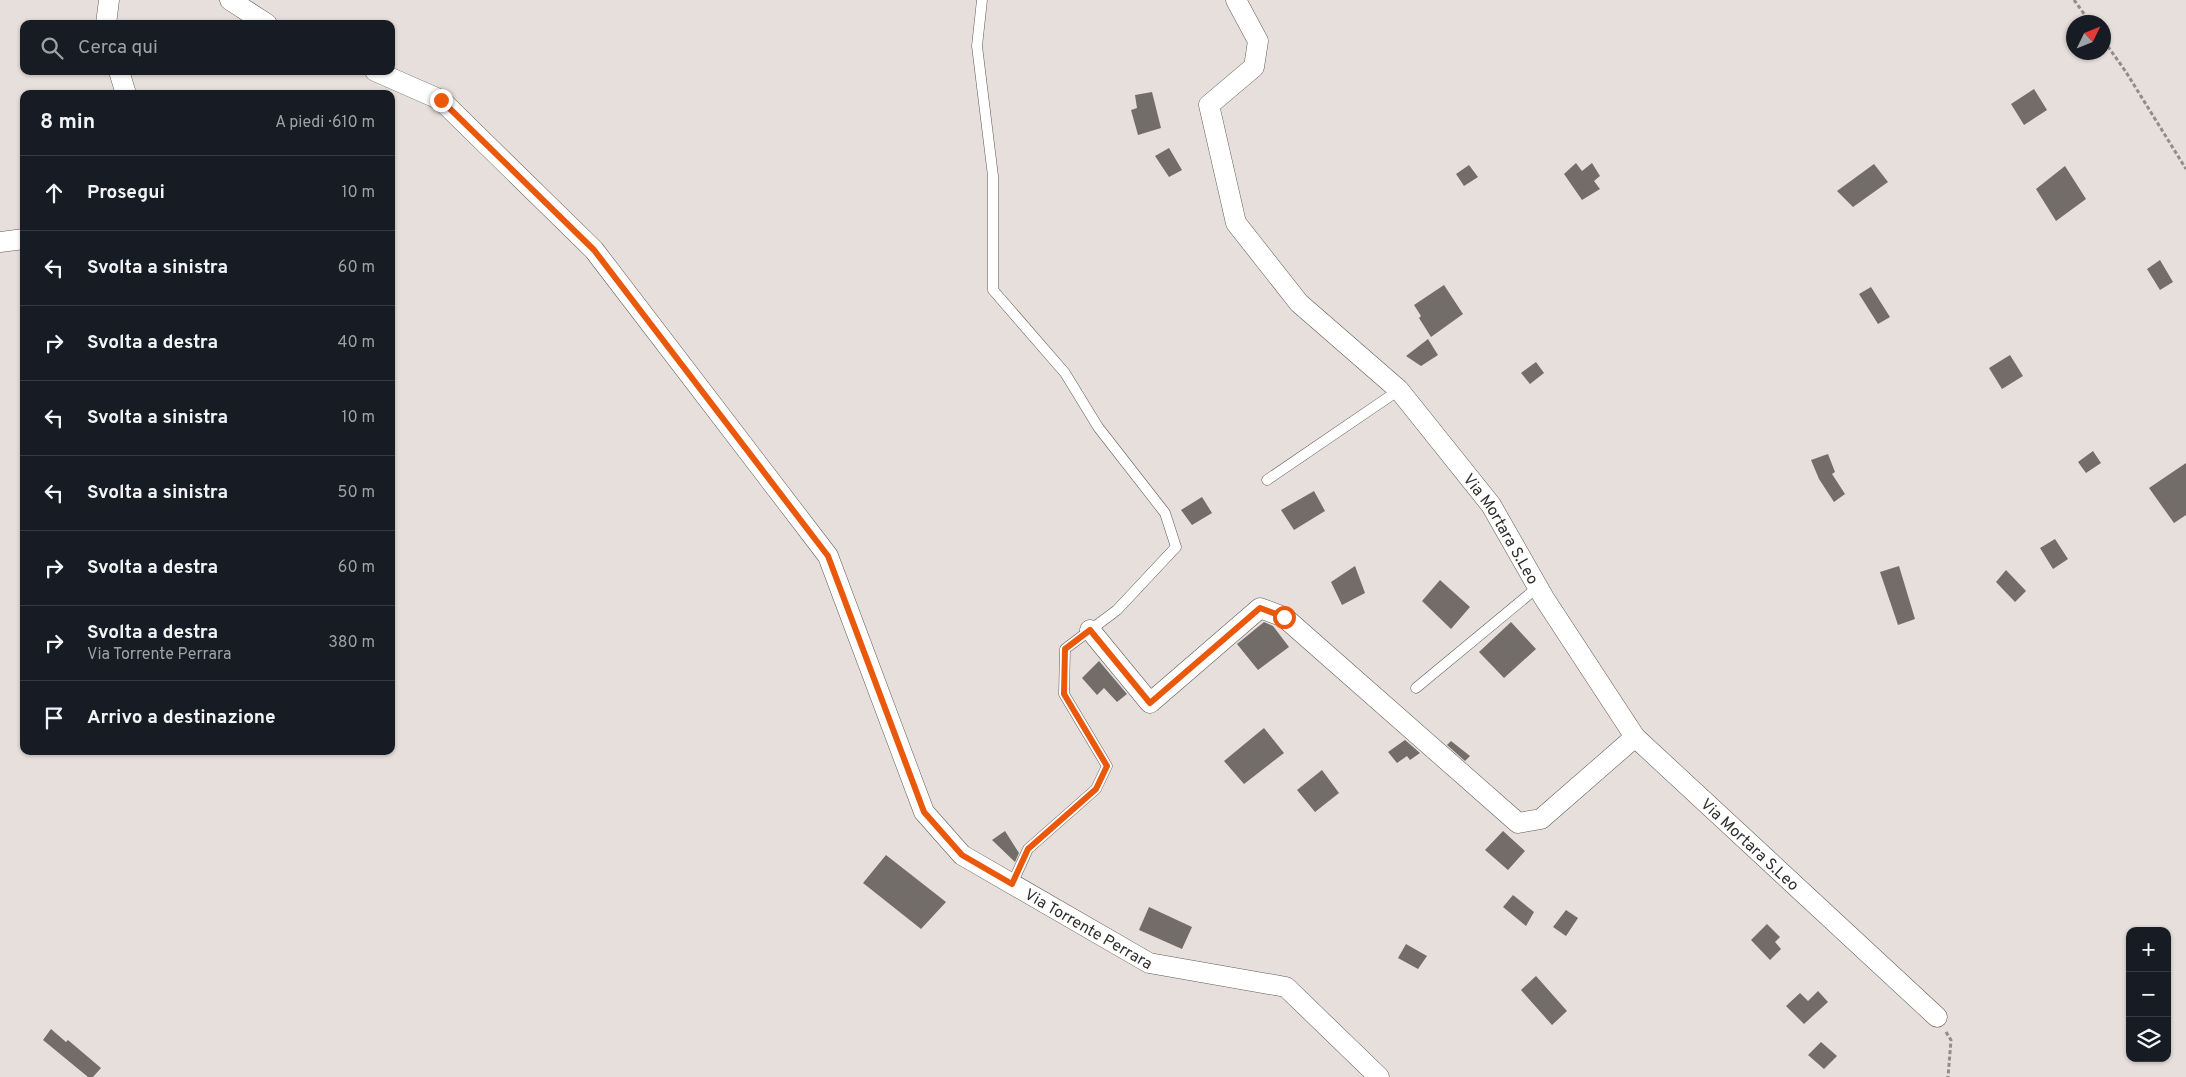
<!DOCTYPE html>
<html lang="it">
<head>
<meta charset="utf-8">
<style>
	body { margin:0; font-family:Overpass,sans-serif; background:#242831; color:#f1f3f6 }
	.controls { position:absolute; right:15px; bottom:15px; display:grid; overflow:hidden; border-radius:10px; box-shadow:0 1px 4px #0004 }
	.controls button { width:45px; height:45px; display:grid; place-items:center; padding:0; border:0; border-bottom:1px solid #363941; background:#171b24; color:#f1f3f6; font:25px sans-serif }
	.compass { position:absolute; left:2066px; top:15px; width:45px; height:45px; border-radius:50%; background:#171b24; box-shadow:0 1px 4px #0004; rotate:47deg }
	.stop { position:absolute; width:15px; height:15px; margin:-11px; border:4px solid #ea580c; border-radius:50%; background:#fff }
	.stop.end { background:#ea580c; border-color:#fff; box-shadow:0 1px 5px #0008 }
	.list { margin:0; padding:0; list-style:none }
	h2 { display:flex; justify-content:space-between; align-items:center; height:65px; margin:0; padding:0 20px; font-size:21px }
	h2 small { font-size:16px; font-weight:400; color:#9ea1a6 }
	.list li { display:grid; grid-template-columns:32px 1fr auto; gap:15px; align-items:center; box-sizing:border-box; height:75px; padding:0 20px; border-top:1px solid #363941 }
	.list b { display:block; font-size:19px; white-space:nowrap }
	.list p { margin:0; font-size:16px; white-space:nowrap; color:#9ea1a6 }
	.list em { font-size:16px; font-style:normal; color:#9ea1a6 }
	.icon { flex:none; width:28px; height:28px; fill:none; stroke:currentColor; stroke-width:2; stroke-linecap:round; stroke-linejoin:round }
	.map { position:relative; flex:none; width:2186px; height:1077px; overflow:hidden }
	.search { position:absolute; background:#171b24; box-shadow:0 1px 4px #0004; left:20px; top:20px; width:375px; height:55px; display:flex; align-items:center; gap:12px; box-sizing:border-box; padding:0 18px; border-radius:10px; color:#9ea1a6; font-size:19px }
	.panel { position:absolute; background:#171b24; box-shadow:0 1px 4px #0004; left:20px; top:90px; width:375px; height:665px; border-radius:10px }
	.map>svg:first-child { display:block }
</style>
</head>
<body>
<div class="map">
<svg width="2186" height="1077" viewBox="0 0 2186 1077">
	<rect width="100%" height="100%" fill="#e6dfdb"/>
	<path fill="#736d69" d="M 2034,89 L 2047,110 L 2024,125 L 2011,104 Z
		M 1152,92 L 1161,128 L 1138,135 L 1131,110 L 1137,108 L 1135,95 Z
		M 1169,148 L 1182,170 L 1169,177 L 1155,156 Z
		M 1576,163 L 1582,171 L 1592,163 L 1600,176 L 1594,181 L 1600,189 L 1582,200 L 1564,174 Z
		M 1874,164 L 1888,182 L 1853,207 L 1837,191 Z
		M 1469,165 L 1478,177 L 1464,186 L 1456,174 Z
		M 2065,166 L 2086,199 L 2056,221 L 2036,189 Z
		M 2160,260 L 2173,282 L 2160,290 L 2147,269 Z
		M 1444,285 L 1463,314 L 1431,337 L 1419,318 L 1421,316 L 1414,305 Z
		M 1871,287 L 1890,317 L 1878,324 L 1859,294 Z
		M 1428,339 L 1438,355 L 1421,366 L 1406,356 Z
		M 2010,355 L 2023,376 L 2002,389 L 1989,368 Z
		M 1536,362 L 1544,373 L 1530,384 L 1521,373 Z
		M 2093,451 L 2101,463 L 2086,473 L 2078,462 Z
		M 1828,454 L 1835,472 L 1832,474 L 1845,494 L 1834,502 L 1819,479 L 1811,460 Z
		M 2186,463 L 2186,515 L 2174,523 L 2149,488 Z
		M 1314,491 L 1325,511 L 1294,530 L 1281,510 Z
		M 1202,497 L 1212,513 L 1192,525 L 1181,510 Z
		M 2055,539 L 2068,559 L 2053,569 L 2040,548 Z
		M 1355,566 L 1365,593 L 1342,605 L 1331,582 Z
		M 1899,566 L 1915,619 L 1898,625 L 1880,572 Z
		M 2006,570 L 2026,591 L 2015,602 L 1996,582 Z
		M 1440,580 L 1470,607 L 1451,629 L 1422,601 Z
		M 1264,622 L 1273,626 L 1289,647 L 1258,670 L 1237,644 Z
		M 1511,622 L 1536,649 L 1504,678 L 1479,652 Z
		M 1099,661 L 1127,694 L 1117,702 L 1104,688 L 1097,695 L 1082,678 Z
		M 1264,728 L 1284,753 L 1244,784 L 1224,761 Z
		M 1405,740 L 1420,753 L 1410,760 L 1407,756 L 1397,763 L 1388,752 Z
		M 1451,741 L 1470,756 L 1465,761 L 1447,745 Z
		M 1322,770 L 1339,793 L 1315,812 L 1297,790 Z
		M 1005,831 L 1019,853 L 1015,862 L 992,840 Z
		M 1503,831 L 1525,851 L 1508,870 L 1485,850 Z
		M 886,855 L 946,902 L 921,929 L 863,883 Z
		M 1513,895 L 1534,912 L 1526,926 L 1503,907 Z
		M 1149,907 L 1192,927 L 1182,949 L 1139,930 Z
		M 1566,910 L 1578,918 L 1566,936 L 1553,927 Z
		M 1767,924 L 1780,937 L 1775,942 L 1781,949 L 1770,960 L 1751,940 Z
		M 1406,944 L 1427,956 L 1418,969 L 1398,958 Z
		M 1536,976 L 1567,1011 L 1552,1025 L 1521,990 Z
		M 1818,991 L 1828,1002 L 1804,1024 L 1786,1006 L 1800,993 L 1808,1001 Z
		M 51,1029 L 66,1042 L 68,1040 L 101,1068 L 93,1077 L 88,1077 L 43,1040 Z
		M 1821,1042 L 1837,1056 L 1824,1069 L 1808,1055 Z"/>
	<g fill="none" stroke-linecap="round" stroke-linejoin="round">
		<defs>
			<path id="lane" d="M 982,0 L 977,46 L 993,176 L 993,290 L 1065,373 L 1098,427 L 1165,513 L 1176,547 L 1117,610 L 1065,649 L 1064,694 L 1107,766 L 1096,789 L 1028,849 L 1012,884
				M 1267,480 L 1399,390
				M 1416,688 L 1538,587"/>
			<g id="street">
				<path d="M 230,0 L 267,24"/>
				<path id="s1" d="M 1236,0 L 1258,41 L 1254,67 L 1209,105 L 1236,223 L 1299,303 L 1399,390 L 1491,505 L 1544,598 L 1635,737 L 1937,1017"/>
				<path d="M 106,24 L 109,0"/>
				<path d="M 119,71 L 126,94"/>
				<path id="s2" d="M 375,71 L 441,100 L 594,250 L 828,556 L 924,812 L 962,855 L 1149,963 L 1286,987 L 1379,1077"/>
				<path d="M 0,242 L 24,239"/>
				<path d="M 1090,630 L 1150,703 L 1260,608 L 1284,617 L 1518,823 L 1541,819 L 1635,737"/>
			</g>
		</defs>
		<use href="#lane" stroke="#605a57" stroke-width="11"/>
		<use href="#street" stroke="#605a57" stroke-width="21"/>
		<path stroke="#928d8a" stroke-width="3" stroke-dasharray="4 2.5" stroke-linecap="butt" d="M 2074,0 L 2090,22
			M 2104,41 L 2126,72 L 2186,169
			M 1946,1032 L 1951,1040 L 1948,1077"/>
		<use href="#lane" stroke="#fff" stroke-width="10"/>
		<use href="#street" stroke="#fff" stroke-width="20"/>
	</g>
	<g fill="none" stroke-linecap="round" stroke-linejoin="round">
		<path stroke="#ea580c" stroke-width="6" d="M 441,100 L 594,250 L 828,556 L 924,812 L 962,855 L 1012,884 L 1028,849 L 1096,789 L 1107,766 L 1064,694 L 1065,649 L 1090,630 L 1150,703 L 1260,608 L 1284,617"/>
	</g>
	<g text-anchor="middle" stroke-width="5" stroke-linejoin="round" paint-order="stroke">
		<g font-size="16" fill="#302e2c" stroke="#f3ece8">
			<text dy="6" stroke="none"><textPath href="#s1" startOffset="660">Via Mortara S.Leo</textPath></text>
			<text dy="6" stroke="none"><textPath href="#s1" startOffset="1065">Via Mortara S.Leo</textPath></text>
			<text dy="6" stroke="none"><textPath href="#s2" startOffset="1149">Via Torrente Perrara</textPath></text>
		</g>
	</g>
</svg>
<div class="controls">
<button>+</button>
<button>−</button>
<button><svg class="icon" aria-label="layers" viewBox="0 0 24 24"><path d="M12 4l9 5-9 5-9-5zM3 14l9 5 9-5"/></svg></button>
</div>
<svg class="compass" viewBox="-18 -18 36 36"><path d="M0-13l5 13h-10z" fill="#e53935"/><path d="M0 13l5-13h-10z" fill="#9ea1a6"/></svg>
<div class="stop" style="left:1284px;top:617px"></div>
<div class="stop end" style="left:441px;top:100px"></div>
<div class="search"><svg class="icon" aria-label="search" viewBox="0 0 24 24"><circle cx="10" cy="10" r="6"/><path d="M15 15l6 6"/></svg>Cerca qui</div>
<section class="panel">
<h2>8 min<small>A piedi · 610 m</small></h2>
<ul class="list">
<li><svg class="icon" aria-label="ahead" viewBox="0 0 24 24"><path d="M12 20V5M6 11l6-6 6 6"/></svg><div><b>Prosegui</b></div><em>10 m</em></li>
<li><svg class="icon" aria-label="left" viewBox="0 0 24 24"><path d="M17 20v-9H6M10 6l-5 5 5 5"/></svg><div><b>Svolta a sinistra</b></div><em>60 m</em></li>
<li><svg class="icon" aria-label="right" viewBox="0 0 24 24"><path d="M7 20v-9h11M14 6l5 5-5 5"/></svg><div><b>Svolta a destra</b></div><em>40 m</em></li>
<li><svg class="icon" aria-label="left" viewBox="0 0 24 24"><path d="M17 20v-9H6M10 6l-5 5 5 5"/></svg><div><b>Svolta a sinistra</b></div><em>10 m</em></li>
<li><svg class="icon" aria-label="left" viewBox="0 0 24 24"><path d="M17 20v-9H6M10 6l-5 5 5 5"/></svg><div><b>Svolta a sinistra</b></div><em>50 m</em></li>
<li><svg class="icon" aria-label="right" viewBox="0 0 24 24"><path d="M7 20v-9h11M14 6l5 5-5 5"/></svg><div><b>Svolta a destra</b></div><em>60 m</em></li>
<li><svg class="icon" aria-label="right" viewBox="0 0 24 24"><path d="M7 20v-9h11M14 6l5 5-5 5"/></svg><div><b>Svolta a destra</b><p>Via Torrente Perrara</p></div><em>380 m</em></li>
<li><svg class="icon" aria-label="arrive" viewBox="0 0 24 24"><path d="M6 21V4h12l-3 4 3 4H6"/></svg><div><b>Arrivo a destinazione</b></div></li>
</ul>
</section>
</div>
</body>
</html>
